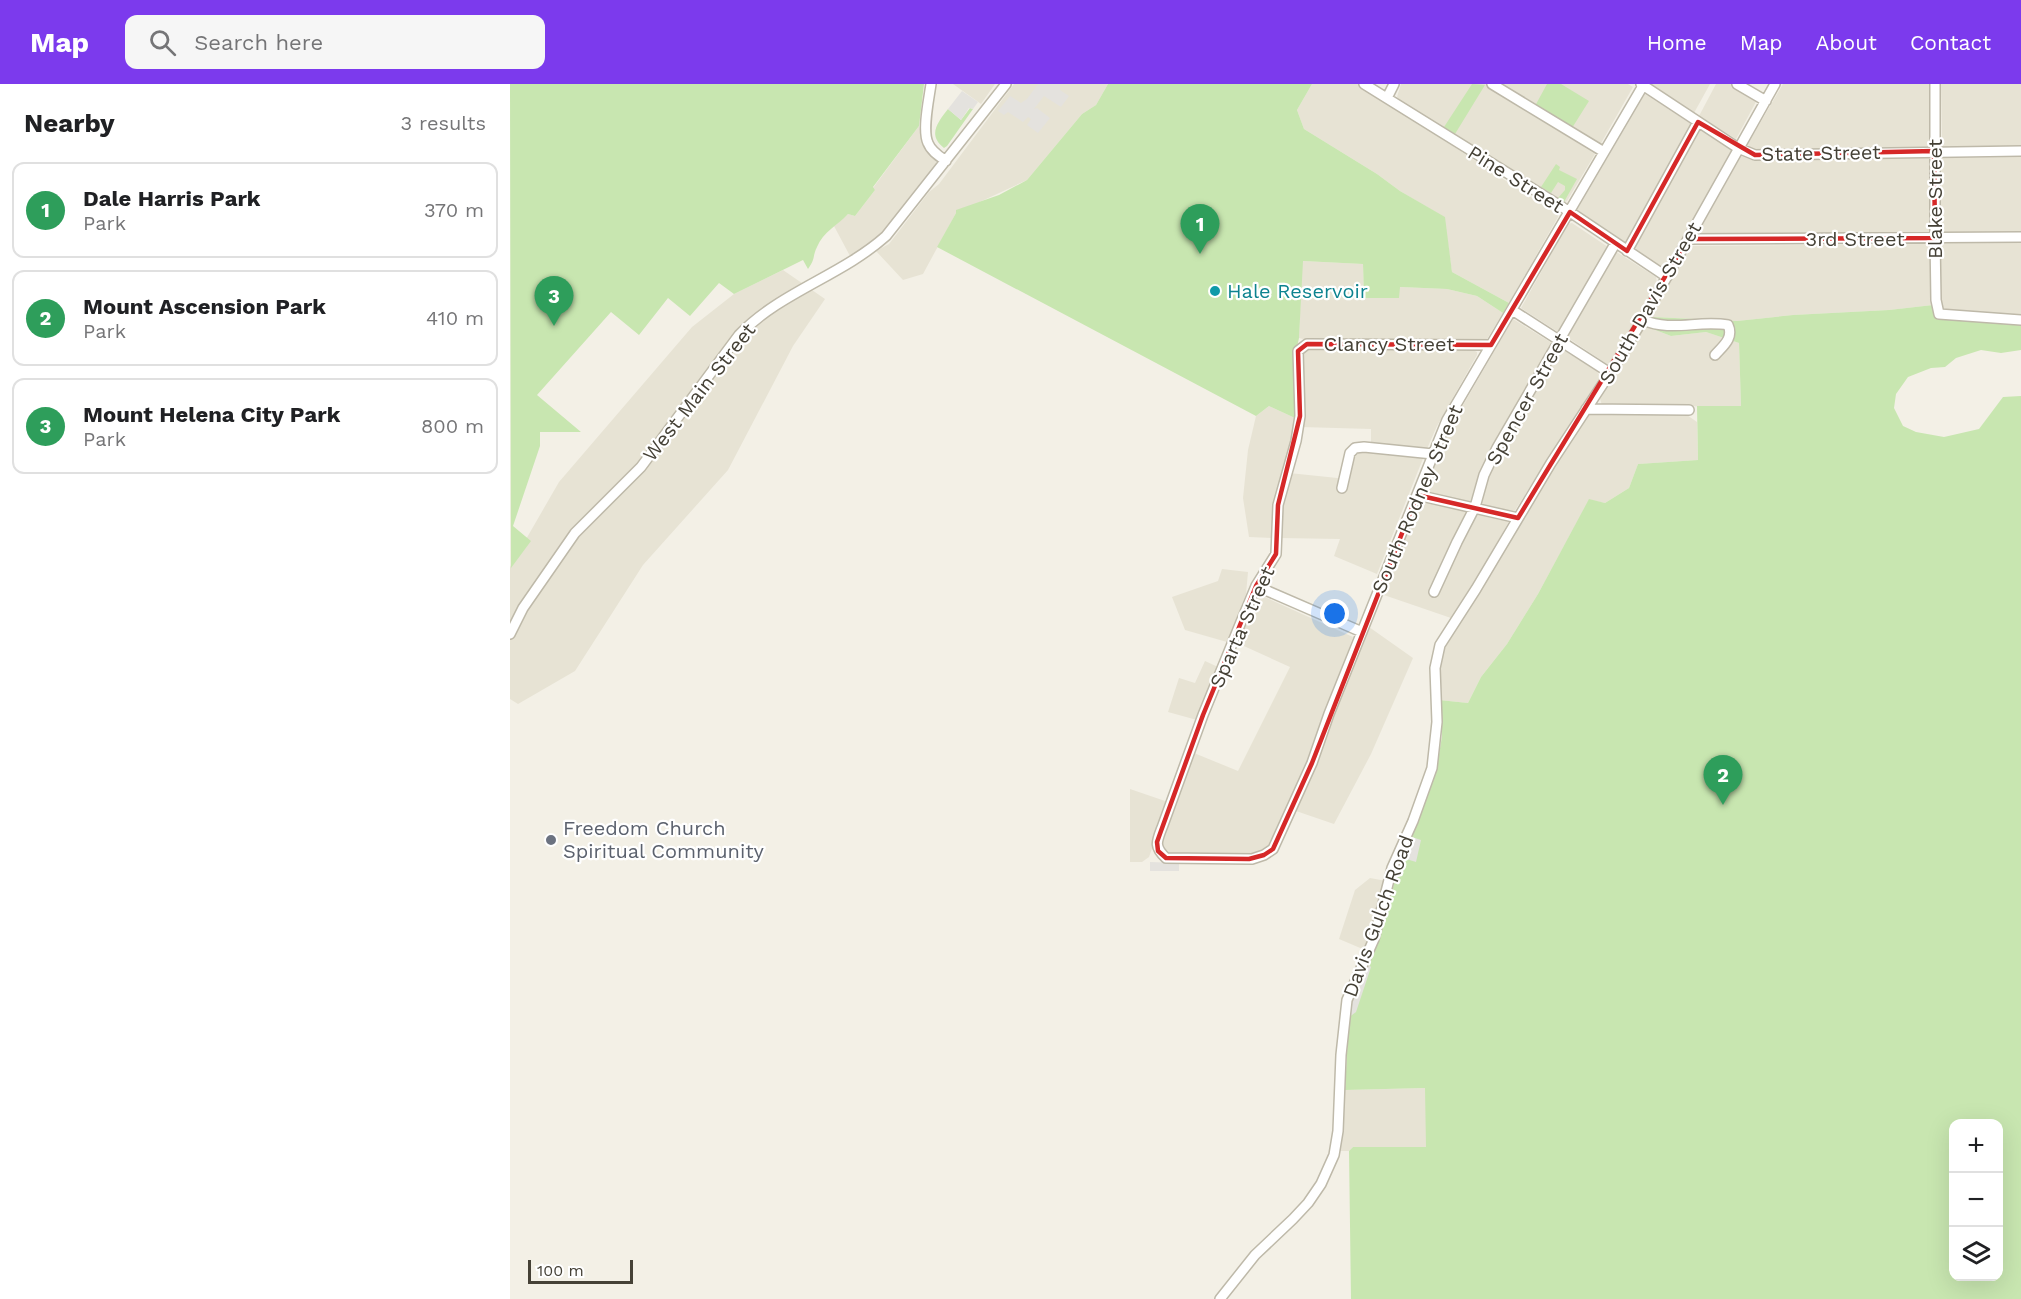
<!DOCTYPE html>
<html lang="en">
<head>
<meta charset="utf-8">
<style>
	body { margin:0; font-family:"Work Sans",sans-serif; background:#f6f6f6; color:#202124 }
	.controls { position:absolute; right:18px; bottom:18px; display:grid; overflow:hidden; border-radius:12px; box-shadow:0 6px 24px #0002 }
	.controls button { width:54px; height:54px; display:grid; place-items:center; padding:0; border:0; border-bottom:2px solid #e0e0e0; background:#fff; color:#202124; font:30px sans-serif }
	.scale { position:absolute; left:18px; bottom:15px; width:105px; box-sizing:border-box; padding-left:6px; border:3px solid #454136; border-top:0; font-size:16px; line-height:21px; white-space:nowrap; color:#454136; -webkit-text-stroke:4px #fff; paint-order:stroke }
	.you { position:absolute; left:825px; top:530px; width:21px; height:21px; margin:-15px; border:4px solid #fff; border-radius:50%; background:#1a73e8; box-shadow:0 0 0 9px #1a73e833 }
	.badge { display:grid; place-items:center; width:39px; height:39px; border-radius:50%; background:#7c3aed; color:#fff; font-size:20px; font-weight:700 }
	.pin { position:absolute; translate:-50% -50px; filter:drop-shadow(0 2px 3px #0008) }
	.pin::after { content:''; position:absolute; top:32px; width:21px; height:18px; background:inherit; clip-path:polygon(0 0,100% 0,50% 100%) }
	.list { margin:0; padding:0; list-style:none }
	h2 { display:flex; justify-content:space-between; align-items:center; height:78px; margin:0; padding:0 24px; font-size:26px }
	h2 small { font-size:20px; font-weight:400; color:#757577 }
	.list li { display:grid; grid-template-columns:39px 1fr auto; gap:18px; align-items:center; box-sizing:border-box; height:96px; margin:0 12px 12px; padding:0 12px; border:2px solid #e0e0e0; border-radius:12px }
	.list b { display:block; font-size:22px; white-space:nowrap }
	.list p { margin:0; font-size:20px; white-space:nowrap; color:#757577 }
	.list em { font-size:20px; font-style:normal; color:#757577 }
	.icon { flex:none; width:33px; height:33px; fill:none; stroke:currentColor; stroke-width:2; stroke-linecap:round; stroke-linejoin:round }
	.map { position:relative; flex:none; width:1511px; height:1215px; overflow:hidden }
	header { display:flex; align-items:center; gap:36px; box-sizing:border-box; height:84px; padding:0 30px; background:#7c3aed; color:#fff }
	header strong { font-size:28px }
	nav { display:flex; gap:33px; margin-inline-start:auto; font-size:21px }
	.search { width:420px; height:54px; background:#f6f6f6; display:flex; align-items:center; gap:15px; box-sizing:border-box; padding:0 21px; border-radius:12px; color:#757577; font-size:22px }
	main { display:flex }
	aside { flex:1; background:#fff }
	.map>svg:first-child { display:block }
</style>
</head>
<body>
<header>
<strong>Map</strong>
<div class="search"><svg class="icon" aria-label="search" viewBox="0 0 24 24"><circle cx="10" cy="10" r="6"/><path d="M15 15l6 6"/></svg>Search here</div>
<nav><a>Home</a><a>Map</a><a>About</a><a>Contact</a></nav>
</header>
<main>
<aside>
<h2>Nearby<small>3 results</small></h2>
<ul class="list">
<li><span class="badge" style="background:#2e9e5b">1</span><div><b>Dale Harris Park</b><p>Park</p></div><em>370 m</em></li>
<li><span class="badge" style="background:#2e9e5b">2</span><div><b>Mount Ascension Park</b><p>Park</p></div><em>410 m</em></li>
<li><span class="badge" style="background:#2e9e5b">3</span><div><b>Mount Helena City Park</b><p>Park</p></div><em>800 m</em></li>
</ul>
</aside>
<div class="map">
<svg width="1511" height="1215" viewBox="0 0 1511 1215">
	<rect width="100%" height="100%" fill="#f3f0e6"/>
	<path fill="#e7e3d4" d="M 443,0 L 485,0 L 471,20 Z
		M 504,0 L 598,0 L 586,21 L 572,30 L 517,96 L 446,129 L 413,190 L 393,196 L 366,167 L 379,160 L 419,108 L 429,100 Z
		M 802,0 L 848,0 L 1048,131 L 1048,133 L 999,219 L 942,188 L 934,133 L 890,107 L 867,90 L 794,45 L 787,26 Z
		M 891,0 L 975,0 L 1085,70 L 1057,117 L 1053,120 L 890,16 L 887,13 Z
		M 989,0 L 1118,0 L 1123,3 L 1090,61 Z
		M 1141,0 L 1200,0 L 1184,29 Z
		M 1206,0 L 1224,0 L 1248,14 L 1226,55 L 1189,32 Z
		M 1273,0 L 1420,0 L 1420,63 L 1245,67 L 1236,63 Z
		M 1431,0 L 1511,0 L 1511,62 L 1432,63 Z
		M 1135,10 L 1181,40 L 1116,160 L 1067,126 Z
		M 409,42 L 415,61 L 426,73 L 426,80 L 375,150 L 340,172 L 324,142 L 338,130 L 345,132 L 365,106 L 363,104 Z
		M 1188,44 L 1222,65 L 1159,180 L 1151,183 L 1123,165 Z
		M 1231,72 L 1244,77 L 1420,74 L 1420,149 L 1194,151 L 1190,149 L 1190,145 Z
		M 1511,73 L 1511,148 L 1431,149 L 1431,74 Z
		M 1062,139 L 1098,163 L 1048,248 L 1011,224 L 1058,140 Z
		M 1431,159 L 1511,159 L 1511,234 L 1431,228 Z
		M 1421,160 L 1423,221 L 1379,226 L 1283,231 L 1227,237 L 1143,233 L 1142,230 L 1179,162 Z
		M 1105,167 L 1146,193 L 1147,199 L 1101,278 L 1097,280 L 1055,252 Z
		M 792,177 L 853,180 L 854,214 L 889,214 L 889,203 L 937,205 L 967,212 L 993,229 L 977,255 L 974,255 L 797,256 L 789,254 Z
		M 273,186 L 315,215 L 283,262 L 218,386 L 133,481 L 65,587 L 8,620 L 0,615 L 0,483 L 49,398 L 182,243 L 224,210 Z
		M 1003,235 L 1087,287 L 1090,293 L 1004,428 L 912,409 L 934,354 Z
		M 1135,242 L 1161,252 L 1196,248 L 1229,259 L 1231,323 L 1092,321 L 1090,315 Z
		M 888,264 L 899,266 L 963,266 L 967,268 L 967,271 L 927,342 L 916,367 L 861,360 L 861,345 L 791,343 L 792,268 L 798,265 Z
		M 759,322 L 785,334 L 785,343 L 764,454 L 739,453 L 733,414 L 738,366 L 746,332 Z
		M 1076,331 L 1177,331 L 1187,338 L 1188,376 L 1128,380 L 1119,404 L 1095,419 L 1079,416 L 1028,510 L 997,560 L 971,593 L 958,619 L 929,616 L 929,581 L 936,559 Z
		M 851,366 L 914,372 L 867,490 L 824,472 L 830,455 L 770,454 L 772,419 L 779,389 L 837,395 L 843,370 Z
		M 909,416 L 995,433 L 998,436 L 998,439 L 968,493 L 941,534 L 871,510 Z
		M 712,485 L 738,488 L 736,510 L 717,558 L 675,546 L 662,513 L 708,497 Z
		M 748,510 L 843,553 L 791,697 L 762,758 L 754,766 L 744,770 L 725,772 L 662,770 L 655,768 L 650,761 L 684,669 L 728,687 L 780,583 L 725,558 Z
		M 859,543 L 903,574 L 861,670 L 824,740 L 786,727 L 825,618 Z
		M 695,577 L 708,583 L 687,636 L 658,628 L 669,594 L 685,599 Z
		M 620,705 L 658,718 L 639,773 L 632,778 L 620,778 Z
		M 860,794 L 876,797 L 855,866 L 829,855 L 845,806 Z
		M 916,1004 L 916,1063 L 843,1063 L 839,1067 L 827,1067 L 835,1006 Z"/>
	<path fill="#c8e6b0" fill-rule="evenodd" d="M 0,0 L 414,0 L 409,42 L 363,103 L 365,106 L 345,132 L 338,130 C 328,141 313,148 307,163 C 302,173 306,174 298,185 L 293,176 L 224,210 L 209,199 L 180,232 L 158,214 L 129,251 L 101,228 L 27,311 L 71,348 L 30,348 L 30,362 L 3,442 L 21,457 L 1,484 Z
		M 598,0 L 802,0 L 787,26 L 794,45 L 867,90 L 890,107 L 935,133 L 942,188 L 999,219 L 993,229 L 967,212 L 937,205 L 890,203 L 889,214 L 854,214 L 853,180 L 793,177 L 789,254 L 786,268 L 785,334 L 759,322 L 746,332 L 427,163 L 446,129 L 446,126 L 489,111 L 517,96 L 572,30 L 586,21 Z
		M 962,0 L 975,1 L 945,50 L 934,43 Z
		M 1037,0 L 1051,0 L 1079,17 L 1062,44 L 1025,22 Z
		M 460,24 L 463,25 L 437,62 L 434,64 C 417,51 428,38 438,25 L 451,36 Z
		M 1046,80 L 1050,83 L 1049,86 L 1067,95 L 1054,118 L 1048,114 L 1055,106 L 1055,102 L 1048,98 L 1041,109 L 1031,103 Z
		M 1423,221 L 1426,235 L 1511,240 L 1511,266 L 1491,269 L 1471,266 L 1446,274 L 1435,283 L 1421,284 L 1398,293 L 1386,310 L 1384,324 L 1393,342 L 1406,348 L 1434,353 L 1469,345 L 1493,313 L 1511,312 L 1511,1215 L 841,1215 L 839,1067 L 843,1063 L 916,1063 L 915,1004 L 835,1006 L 840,916 L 858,880 L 877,826 L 888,785 L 902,753 L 926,689 L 932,652 L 929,616 L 958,619 L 971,593 L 997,560 L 1028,510 L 1079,415 L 1095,419 L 1119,404 L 1128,380 L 1188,376 L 1187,322 L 1231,322 L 1229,259 L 1196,248 L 1161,252 L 1135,242 L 1143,233 L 1227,237 L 1283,231 L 1379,226 ZM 1444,1040 L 1488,1040 L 1488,1192 L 1444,1192 Z"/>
	<path fill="#e4e2de" d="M 528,0 L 550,0 L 550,6 L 559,12 L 551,23 L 534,12 L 524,25 L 527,24 L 540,34 L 528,49 L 517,41 L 521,35 L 518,33 L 513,38 L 498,28 L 494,31 L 488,27 L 500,12 L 511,19 L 517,15 Z
		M 452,7 L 468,18 L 463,25 L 459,24 L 451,36 L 438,25 Z
		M 902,753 L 911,756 L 906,778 L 893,774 Z
		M 640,778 L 669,779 L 669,787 L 640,787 Z
		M 858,880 L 861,883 L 846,928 L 838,934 L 840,916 Z"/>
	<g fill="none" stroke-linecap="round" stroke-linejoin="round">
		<defs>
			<path id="minor" d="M 421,0 C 419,15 412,46 418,59 C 421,67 429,72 436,77
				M 854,0 L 1060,128 L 1157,193
				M 982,0 L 1094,68
				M 1131,0 L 1228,64 L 1245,71 L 1511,67
				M 1227,0 L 1256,17
				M 1425,0 L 1425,154 L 1426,216 L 1429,230 L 1511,236
				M 877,14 L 884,0
				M 1178,155 L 1511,153
				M 1117,167 L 1188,38
				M 1002,226 L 1100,289
				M 1133,236 C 1161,248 1188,236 1218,241 C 1224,254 1213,262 1205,271
				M 981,261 L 797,260 L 788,267 L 790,332 L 786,357 L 768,421 L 766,470 L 746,502 L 731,538 L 693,631 L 653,741 C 647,757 643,762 656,774 L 742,775 L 754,771 L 763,765 L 802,679 L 819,630 L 937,336 L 1134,0
				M 1076,325 L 1179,326
				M 832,404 L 840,369 L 845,364 L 854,363 L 923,370
				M 907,411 L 1008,434
				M 746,502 L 852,548
				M 924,508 L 947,458 L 965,423 L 974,391 L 987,364 L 1105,160
				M 0,550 L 13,524 L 65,449 L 131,383 L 229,251 C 270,208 331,192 376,152 L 496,0
				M 710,1215 L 745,1171 L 783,1135 L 798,1119 L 811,1100 L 824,1071 L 828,1047 L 831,971 L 837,916 L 864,855 L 882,784 L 903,737 L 922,684 L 927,638 L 925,584 L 930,561 L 966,505 L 1041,379 L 1100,289 L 1132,237 L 1265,0"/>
		</defs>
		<use href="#minor" stroke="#beb9a9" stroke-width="12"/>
		<use href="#minor" stroke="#fff" stroke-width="9"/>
	</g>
	<path fill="none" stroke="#d62828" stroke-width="4.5" stroke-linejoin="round" d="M 1188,38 L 1245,71 L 1424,67 L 1425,154 L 1178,155 L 1008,434 L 907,411 L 802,679 L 763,765 L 754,771 L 739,775 L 656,774 L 648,767 L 647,758 L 693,631 L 746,502 L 766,470 L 768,421 L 790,332 L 788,267 L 797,260 L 981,261 L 1060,128 L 1117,167 Z"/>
	<circle fill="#0f9aa8" stroke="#fff" stroke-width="2" cx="705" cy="207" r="6"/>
	<circle fill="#6b7280" stroke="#fff" stroke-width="2" cx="41" cy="756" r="6"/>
	<g text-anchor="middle" stroke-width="4.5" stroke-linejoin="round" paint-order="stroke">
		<g font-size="20" fill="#454136" stroke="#fff">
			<text transform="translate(1311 69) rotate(-1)" y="7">State Street</text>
			<text transform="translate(1006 95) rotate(32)" y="7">Pine Street</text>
			<text transform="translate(1425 115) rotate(-90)" y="7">Blake Street</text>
			<text x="1345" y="162">3rd Street</text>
			<text transform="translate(1140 219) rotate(-60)" y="7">South Davis Street</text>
			<text x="879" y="267">Clancy Street</text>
			<text transform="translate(189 308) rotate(-52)" y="7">West Main Street</text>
			<text transform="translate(1017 315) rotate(-61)" y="7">Spencer Street</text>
			<text transform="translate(907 415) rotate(-67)" y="7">South Rodney Street</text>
			<text transform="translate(732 543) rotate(-66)" y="7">Sparta Street</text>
			<text transform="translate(868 832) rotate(-70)" y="7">Davis Gulch Road</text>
		</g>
		<g font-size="20" fill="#0d838f" stroke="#fff" text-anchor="start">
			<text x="717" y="214">Hale Reservoir</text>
		</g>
		<g font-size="20" fill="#5b616d" stroke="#fff" text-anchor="start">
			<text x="53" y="751">Freedom Church<tspan x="53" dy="23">Spiritual Community</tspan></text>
		</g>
	</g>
</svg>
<div class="controls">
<button>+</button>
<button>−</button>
<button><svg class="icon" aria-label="layers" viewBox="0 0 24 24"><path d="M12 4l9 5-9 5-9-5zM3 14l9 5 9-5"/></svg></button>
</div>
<div class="scale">100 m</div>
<div class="you"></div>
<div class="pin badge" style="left:690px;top:170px;background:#2e9e5b">1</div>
<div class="pin badge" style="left:1213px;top:721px;background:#2e9e5b">2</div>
<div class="pin badge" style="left:44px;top:242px;background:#2e9e5b">3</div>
</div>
</main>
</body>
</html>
